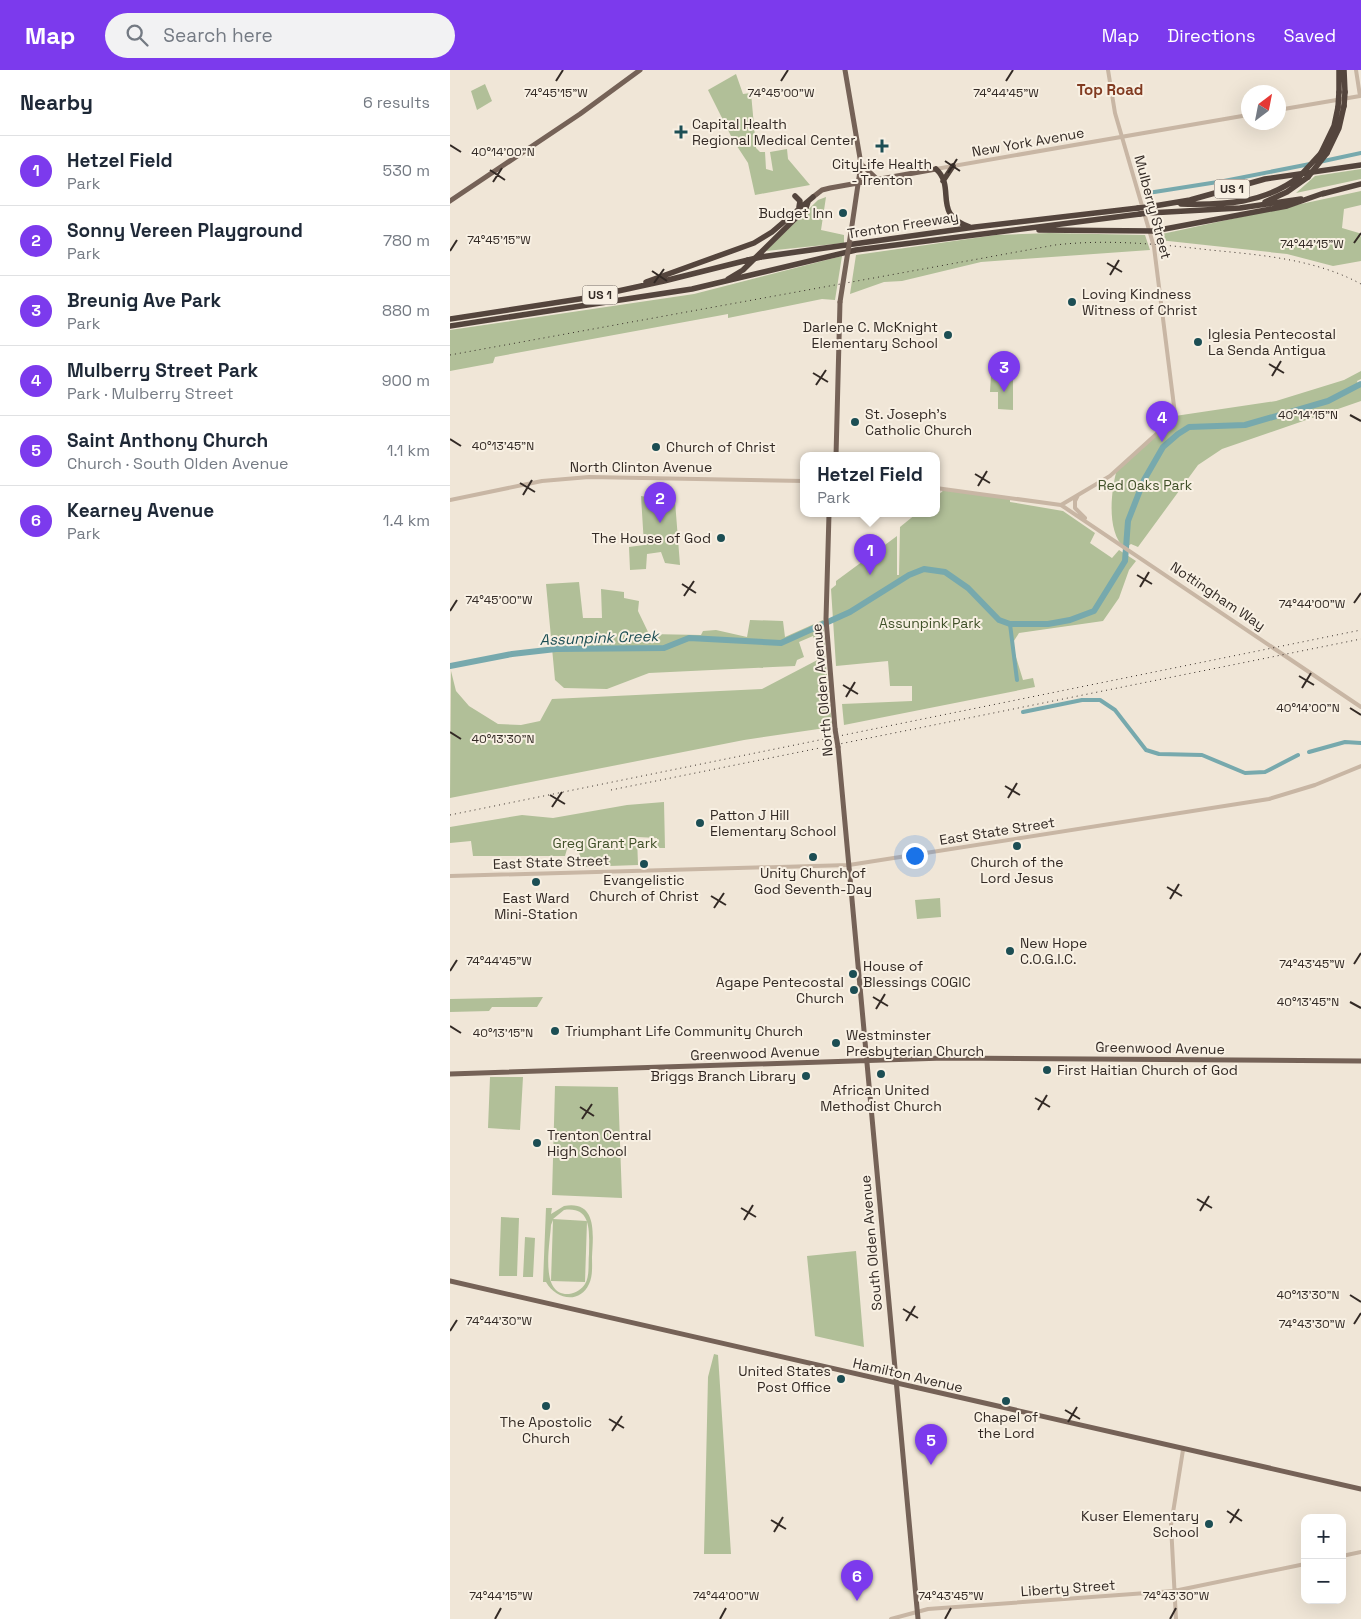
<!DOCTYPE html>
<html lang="en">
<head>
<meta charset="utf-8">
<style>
	body { margin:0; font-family:"Space Grotesk",sans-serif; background:#f2f2f3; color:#1f2937 }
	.controls { position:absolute; right:15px; bottom:15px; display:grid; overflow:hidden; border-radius:10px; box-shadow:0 5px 20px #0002 }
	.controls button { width:45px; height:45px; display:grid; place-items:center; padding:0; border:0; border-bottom:1px solid #e0e1e3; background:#fff; color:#1f2937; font:25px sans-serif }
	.compass { position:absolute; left:791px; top:15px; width:45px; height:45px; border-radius:50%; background:#fff; box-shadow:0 5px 20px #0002; rotate:32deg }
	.you { position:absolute; left:464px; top:785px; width:18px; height:18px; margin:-12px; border:4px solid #fff; border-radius:50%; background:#1a73e8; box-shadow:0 0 0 8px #1a73e833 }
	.badge { display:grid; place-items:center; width:32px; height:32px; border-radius:50%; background:#7c3aed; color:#fff; font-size:16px; font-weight:700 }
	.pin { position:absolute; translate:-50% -41px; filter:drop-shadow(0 1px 2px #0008) }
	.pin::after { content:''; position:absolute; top:26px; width:18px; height:15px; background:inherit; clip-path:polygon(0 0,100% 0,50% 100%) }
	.popup { position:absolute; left:350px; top:382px; width:140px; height:65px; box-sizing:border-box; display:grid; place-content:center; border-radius:10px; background:#fff; filter:drop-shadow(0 1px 4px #0005); font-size:16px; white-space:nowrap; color:#747a83 }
	.popup b { font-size:19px; color:#1f2937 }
	.popup::after { content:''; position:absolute; left:50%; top:100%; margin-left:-10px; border:10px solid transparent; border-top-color:#fff }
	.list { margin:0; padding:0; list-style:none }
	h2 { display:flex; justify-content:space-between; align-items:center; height:65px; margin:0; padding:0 20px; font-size:21px }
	h2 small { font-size:16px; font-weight:400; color:#747a83 }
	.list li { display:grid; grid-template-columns:32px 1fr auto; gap:15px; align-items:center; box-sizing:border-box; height:70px; padding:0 20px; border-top:1px solid #e0e1e3 }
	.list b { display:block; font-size:19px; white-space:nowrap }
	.list p { margin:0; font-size:16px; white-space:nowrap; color:#747a83 }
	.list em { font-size:16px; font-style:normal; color:#747a83 }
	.icon { flex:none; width:28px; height:28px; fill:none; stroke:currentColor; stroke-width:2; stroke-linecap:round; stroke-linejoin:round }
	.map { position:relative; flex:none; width:911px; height:1549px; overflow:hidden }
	header { display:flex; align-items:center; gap:30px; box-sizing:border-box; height:70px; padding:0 25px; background:#7c3aed; color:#fff }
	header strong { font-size:24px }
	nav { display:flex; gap:28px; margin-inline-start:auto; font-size:18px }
	.search { width:350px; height:45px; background:#f2f2f3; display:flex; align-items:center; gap:12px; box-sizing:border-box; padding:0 18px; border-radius:28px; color:#747a83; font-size:19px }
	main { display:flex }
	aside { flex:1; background:#fff }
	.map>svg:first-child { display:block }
</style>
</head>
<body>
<header>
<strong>Map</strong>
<div class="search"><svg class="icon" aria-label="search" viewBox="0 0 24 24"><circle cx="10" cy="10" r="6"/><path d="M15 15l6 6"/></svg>Search here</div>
<nav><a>Map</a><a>Directions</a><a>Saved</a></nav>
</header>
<main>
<aside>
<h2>Nearby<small>6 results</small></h2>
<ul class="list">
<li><span class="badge">1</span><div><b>Hetzel Field</b><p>Park</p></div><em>530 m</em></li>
<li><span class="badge">2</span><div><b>Sonny Vereen Playground</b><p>Park</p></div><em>780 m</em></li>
<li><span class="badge">3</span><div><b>Breunig Ave Park</b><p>Park</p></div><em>880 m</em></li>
<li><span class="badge">4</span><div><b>Mulberry Street Park</b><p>Park · Mulberry Street</p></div><em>900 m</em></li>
<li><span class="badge">5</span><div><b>Saint Anthony Church</b><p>Church · South Olden Avenue</p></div><em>1.1 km</em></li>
<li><span class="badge">6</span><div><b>Kearney Avenue</b><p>Park</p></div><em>1.4 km</em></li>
</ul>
</aside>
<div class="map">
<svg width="911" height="1549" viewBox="0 0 911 1549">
	<rect width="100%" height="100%" fill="#f0e6d7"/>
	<path fill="#b1bf98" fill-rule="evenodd" d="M 286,4 L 293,24 L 301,23 L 306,78 L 310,82 L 315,82 L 316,99 L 323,101 L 320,82 L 337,79 L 338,89 L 360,115 L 305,125 L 298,93 L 283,70 L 258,20 Z
		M 35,14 L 42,31 L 27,40 L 21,21 Z
		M 911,99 L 911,109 L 846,123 L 865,106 Z
		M 911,121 L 911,135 L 894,139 L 892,158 L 909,163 L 911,167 L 911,191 L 883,196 L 837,184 L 709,170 L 712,164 Z
		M 376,127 L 371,160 L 394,165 L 394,173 L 316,181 L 368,130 Z
		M 599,163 L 695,165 L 700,180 L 531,192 L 452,211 L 434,212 L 400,224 L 406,185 L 546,165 Z
		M 392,186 L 385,230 L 372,229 L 278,248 L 278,244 L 45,287 L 43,293 L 0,301 L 0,260 L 244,224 Z
		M 911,301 L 911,309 L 907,311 L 908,314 L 911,313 L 911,331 L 772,379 L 748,395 L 688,477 L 681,474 L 675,478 C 656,463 661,420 667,399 L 725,346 L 826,331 L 894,310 Z
		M 541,305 L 563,305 L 563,340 L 548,339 L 548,322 L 540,322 Z
		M 495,419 L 560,429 L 560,432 L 613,441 L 645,463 L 640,473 L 662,488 L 669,480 L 686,491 L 679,500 L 669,528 L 653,551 L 569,563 L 562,574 L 573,610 L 583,608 L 585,617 L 394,655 L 392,634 L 462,631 L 462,616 L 440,616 L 438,591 L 386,596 L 381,519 L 386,515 L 386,511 L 447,466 L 447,505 L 449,505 L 450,457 L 466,444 L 486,444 L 486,427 Z
		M 191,426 L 225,431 L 230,495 L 215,493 L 211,482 L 197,484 L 196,499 L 180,500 L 179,477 L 194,475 Z
		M 129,512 L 133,548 L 152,548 L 151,519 L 174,522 L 174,528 L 189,531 L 188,541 L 199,564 L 251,565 L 253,561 L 266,560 L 297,567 L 300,550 L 333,551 L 335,567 L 373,550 L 375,576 L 368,579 L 363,566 L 349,572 L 354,587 L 347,590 L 345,596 L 199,603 L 157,619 L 114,618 L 105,610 L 96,514 Z
		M 375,586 L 382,657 L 294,670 L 0,728 L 1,601 L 6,621 L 19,636 L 48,654 L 71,655 L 90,651 L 102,629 L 312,619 Z
		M 214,732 L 215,778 L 208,778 L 207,768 L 187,767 L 188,795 L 131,797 L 129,780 L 117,779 L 115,786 L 23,786 L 21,771 L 0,773 L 0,757 L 72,745 L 103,748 L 177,735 Z
		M 490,828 L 491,847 L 467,849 L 465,830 Z
		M 93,927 L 87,937 L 42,937 L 39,941 L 0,942 L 0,929 Z
		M 40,1007 L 73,1007 L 70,1060 L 38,1058 Z
		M 105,1016 L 168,1017 L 172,1128 L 102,1125 Z
		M 114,1136 C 148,1130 143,1165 142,1187 C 142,1195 143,1206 139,1214 C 130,1234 106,1230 96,1212 L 93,1212 L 96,1138 L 102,1138 L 101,1144 ZM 114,1140 C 143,1136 139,1164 139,1184 C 138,1193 140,1206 135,1214 C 132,1219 126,1223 119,1224 C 89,1226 100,1174 101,1155 L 103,1150 L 101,1211 L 135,1212 L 137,1151 L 103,1149 Z
		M 51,1147 L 69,1148 L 67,1206 L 49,1206 Z
		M 75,1167 L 85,1168 L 83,1207 L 73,1207 Z
		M 406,1181 L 414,1277 L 365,1266 L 357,1186 Z
		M 264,1284 L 268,1285 L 281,1484 L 254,1484 L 258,1307 Z"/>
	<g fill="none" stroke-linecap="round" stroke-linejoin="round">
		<path stroke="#77a9ad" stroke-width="4" d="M 869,92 L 911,83
			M 698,123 L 774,111 L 860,94
			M 560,554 L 567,610
			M 573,642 L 632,630 L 650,630 L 665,640 L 696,680 L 709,684 L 752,685 L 795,703 L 815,702 L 848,685
			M 859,682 L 895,672 L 911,673"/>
		<path stroke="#77a9ad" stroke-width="6" d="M 0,596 L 62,584 L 106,579 L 214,578 L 239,568 L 331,573 L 400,542 L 459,505 L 474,499 L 495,502 L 518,518 L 549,550 L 560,554 L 598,554 L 620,550 L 644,541 L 675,491 L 678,451 L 694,410 L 713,377 L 728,364 L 739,357 L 795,355 L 878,331 L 911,314"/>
		<path stroke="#c8b6a4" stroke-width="4" d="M 828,40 L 910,26 L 906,0
			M 486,99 L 798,45
			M 486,418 L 611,435 L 911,637
			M 628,425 L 625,431 L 625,438 L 635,448
			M 0,430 L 92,411 L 139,407 L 354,411
			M 611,435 L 660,406 L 723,349 L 725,344 L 704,177 L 665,43 L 658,0
			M 0,806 L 399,795 L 819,729 L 865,715 L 911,696
			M 892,1486 L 911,1482
			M 441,1549 L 478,1539 L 724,1521 L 855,1494
			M 726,1549 L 721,1455 L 733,1380"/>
		<path stroke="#756257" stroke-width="5" d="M 395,0 L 411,94 L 401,162
			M 411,94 L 427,109
			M 363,127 L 372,120 L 380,118 L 486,99
			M 0,131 L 130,44 L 190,0
			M 386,386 L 390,232
			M 379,444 L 376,549 L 385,659
			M 388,677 L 468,1549
			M 0,1004 L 494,988 L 911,991
			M 0,1211 L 911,1419"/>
		<path stroke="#54453d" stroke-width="5.5" d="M 889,0 L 889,22
			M 894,0 L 895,22
			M 871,83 L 884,56 L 888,37
			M 877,83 L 889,58 L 894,36
			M 486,99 C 507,118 481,144 520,157
			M 493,111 L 503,96
			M 872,124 L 911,114
			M 345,126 L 350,131 L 349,137
			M 815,132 L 837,122 L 858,107
			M 731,134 C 774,135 813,134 849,107
			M 698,137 L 740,130 L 815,109 L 911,95
			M 699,143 L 790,138 L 851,129
			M 589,160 L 704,161 L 837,136 L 874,123
			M 311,187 L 525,157 L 688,138
			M 278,209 L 293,200 L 356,138 L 358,132
			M 196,212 L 304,173 L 322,162 L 363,127
			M 0,249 L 136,228 L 214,211 L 298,190
			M 0,256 L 242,219 L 406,180 L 690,144"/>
		<path stroke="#332a25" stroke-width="1" stroke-dasharray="1 4" stroke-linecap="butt" d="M 0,285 L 605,175 C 657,169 708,174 760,180 C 811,185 865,189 911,214
			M 161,720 L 911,569
			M 0,745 L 911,560"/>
		<path stroke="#756257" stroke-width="5" d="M 390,232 L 401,162
			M 385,659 L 388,677"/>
		<path stroke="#54453d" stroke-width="5.5" d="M 894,36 L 895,22
			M 888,37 L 889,22
			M 849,107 L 871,83
			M 858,107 L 877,83
			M 688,138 L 698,137
			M 690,144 L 699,143
			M 298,190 L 311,187"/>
	</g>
	<path fill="none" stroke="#332a25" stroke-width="2" d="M 106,11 L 113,0M 331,11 L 338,0M 556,11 L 563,0M 0,75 L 11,82M 495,91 L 510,101M 40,100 L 55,110M 498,103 L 507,89M 43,112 L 52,98M 904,173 L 911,163M 0,181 L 7,170M 657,193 L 672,202M 202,201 L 217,211M 660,205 L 669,190M 204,213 L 214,199M 819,294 L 834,303M 363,303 L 378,312M 822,306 L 831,291M 366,315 L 376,300M 900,345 L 911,351M 0,369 L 11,376M 525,404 L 540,413M 70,413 L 85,422M 528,416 L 537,401M 73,425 L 82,410M 687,505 L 702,514M 232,514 L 246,523M 690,517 L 699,502M 234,526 L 244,511M 904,533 L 911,523M 0,541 L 7,530M 849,606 L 864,615M 393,615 L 408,624M 852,618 L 861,603M 396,627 L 405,612M 900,638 L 911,645M 0,662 L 11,669M 555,716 L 570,725M 100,725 L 115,734M 558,728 L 567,713M 102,737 L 112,722M 717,817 L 732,826M 261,826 L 276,835M 720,829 L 729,814M 264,838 L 274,823M 904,894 L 911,883M 0,901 L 7,890M 423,927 L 438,936M 900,932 L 911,938M 426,939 L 435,924M 0,956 L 11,963M 585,1028 L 600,1037M 130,1037 L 144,1046M 588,1040 L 597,1025M 132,1049 L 142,1034M 747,1129 L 762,1138M 291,1138 L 306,1147M 750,1141 L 759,1126M 294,1150 L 303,1135M 900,1225 L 911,1232M 453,1239 L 468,1248M 456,1251 L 465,1236M 904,1254 L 911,1243M 0,1261 L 7,1250M 615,1340 L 630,1349M 159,1349 L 174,1358M 618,1352 L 627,1337M 162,1361 L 172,1346M 777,1441 L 792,1451M 321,1450 L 336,1459M 780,1453 L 789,1439M 324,1462 L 333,1447M 45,1549 L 51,1538M 270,1549 L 276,1538M 495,1549 L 501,1538M 720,1549 L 726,1538"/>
	<g fill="#1c4e54" stroke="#f8f0e3" stroke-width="2">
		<path d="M228.5 54.5h5v5h5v5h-5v5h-5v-5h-5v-5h5z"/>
		<path d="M429.5 68.5h5v5h5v5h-5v5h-5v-5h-5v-5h5z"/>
		<circle cx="393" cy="143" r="5"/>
		<circle cx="622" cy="232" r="5"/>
		<circle cx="498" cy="265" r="5"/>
		<circle cx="748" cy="272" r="5"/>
		<circle cx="405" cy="352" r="5"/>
		<circle cx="206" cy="377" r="5"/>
		<circle cx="271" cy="468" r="5"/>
		<circle cx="250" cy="753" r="5"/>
		<circle cx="567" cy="776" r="5"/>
		<circle cx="363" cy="787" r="5"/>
		<circle cx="194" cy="794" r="5"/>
		<circle cx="86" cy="812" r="5"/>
		<circle cx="560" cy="881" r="5"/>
		<circle cx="403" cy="904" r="5"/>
		<circle cx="404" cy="920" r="5"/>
		<circle cx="105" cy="961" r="5"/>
		<circle cx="386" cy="973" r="5"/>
		<circle cx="597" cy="1000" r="5"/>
		<circle cx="431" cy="1004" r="5"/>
		<circle cx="356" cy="1006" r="5"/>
		<circle cx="87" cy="1073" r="5"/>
		<circle cx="391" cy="1309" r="5"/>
		<circle cx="556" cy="1331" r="5"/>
		<circle cx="96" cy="1336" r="5"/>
		<circle cx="759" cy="1454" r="5"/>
	</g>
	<g text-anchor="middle" stroke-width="4" stroke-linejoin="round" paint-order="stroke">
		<g fill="#f8f0e3" stroke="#6e655e" stroke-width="1">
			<rect x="764.5" y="109.5" width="35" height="19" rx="4"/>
			<rect x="132.5" y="215.5" width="35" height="19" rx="4"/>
		</g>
		<g font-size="12" font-weight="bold" fill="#332a25">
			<text x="782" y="123">US 1</text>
			<text x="150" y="229">US 1</text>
		</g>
		<g font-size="14" fill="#332a25" stroke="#f8f0e3" text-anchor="start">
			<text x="242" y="59">Capital Health<tspan x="242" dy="16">Regional Medical Center</tspan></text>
			<text x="432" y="99" text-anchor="middle">CityLife Health<tspan x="432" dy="16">- Trenton</tspan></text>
			<text x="383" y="148" text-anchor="end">Budget Inn</text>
			<text x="632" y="229">Loving Kindness<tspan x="632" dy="16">Witness of Christ</tspan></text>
			<text x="488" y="262" text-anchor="end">Darlene C. McKnight<tspan x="488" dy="16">Elementary School</tspan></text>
			<text x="758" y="269">Iglesia Pentecostal<tspan x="758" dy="16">La Senda Antigua</tspan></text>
			<text x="415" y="349">St. Joseph's<tspan x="415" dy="16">Catholic Church</tspan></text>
			<text x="216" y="382">Church of Christ</text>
			<text x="261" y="473" text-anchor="end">The House of God</text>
			<text x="260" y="750">Patton J Hill<tspan x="260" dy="16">Elementary School</tspan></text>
			<text x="567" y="797" text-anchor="middle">Church of the<tspan x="567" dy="16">Lord Jesus</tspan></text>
			<text x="363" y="808" text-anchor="middle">Unity Church of<tspan x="363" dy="16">God Seventh-Day</tspan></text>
			<text x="194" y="815" text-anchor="middle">Evangelistic<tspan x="194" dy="16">Church of Christ</tspan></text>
			<text x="86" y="833" text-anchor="middle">East Ward<tspan x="86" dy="16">Mini-Station</tspan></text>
			<text x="570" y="878">New Hope<tspan x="570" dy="16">C.O.G.I.C.</tspan></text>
			<text x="413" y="901">House of<tspan x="413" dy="16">Blessings COGIC</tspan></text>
			<text x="394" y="917" text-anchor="end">Agape Pentecostal<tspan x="394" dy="16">Church</tspan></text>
			<text x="115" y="966">Triumphant Life Community Church</text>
			<text x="396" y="970">Westminster<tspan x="396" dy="16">Presbyterian Church</tspan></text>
			<text x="607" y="1005">First Haitian Church of God</text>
			<text x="346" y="1011" text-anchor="end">Briggs Branch Library</text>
			<text x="431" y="1025" text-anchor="middle">African United<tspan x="431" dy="16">Methodist Church</tspan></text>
			<text x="97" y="1070">Trenton Central<tspan x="97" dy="16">High School</tspan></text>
			<text x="381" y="1306" text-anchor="end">United States<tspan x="381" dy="16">Post Office</tspan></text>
			<text x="556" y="1352" text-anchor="middle">Chapel of<tspan x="556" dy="16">the Lord</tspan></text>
			<text x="96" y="1357" text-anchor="middle">The Apostolic<tspan x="96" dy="16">Church</tspan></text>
			<text x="749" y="1451" text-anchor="end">Kuser Elementary<tspan x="749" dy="16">School</tspan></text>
		</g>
		<g font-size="14" fill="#332a25" stroke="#f8f0e3">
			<text transform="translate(578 72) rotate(-10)" y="5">New York Avenue</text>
			<text transform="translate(703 137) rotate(75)" y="5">Mulberry Street</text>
			<text transform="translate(453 155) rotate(-9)" y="5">Trenton Freeway</text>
			<text x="191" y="402">North Clinton Avenue</text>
			<text transform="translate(768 526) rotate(34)" y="5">Nottingham Way</text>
			<text transform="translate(372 620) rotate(-95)" y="5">North Olden Avenue</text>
			<text transform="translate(547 761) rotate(-9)" y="5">East State Street</text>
			<text transform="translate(101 792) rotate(-2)" y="5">East State Street</text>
			<text transform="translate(710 978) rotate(1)" y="5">Greenwood Avenue</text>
			<text transform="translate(305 983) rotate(-2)" y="5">Greenwood Avenue</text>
			<text transform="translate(421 1173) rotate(-95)" y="5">South Olden Avenue</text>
			<text transform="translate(458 1305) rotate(13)" y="5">Hamilton Avenue</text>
			<text transform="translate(618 1518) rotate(-4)" y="5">Liberty Street</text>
		</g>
		<g font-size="14" fill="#41512a" stroke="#f8f0e3">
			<text x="695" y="420">Red Oaks Park</text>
			<text x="480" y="558">Assunpink Park</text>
			<text x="155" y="778">Greg Grant Park</text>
		</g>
		<g font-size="15" font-weight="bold" fill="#813a20" stroke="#f8f0e3">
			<text x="660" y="25">Top Road</text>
		</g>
		<g font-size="15" font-style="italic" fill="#1c4e54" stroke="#f8f0e3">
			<text transform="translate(149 568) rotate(-2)" y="5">Assunpink Creek</text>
		</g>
	</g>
	<g font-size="12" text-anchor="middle" fill="#332a25" stroke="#f8f0e3" stroke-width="4" stroke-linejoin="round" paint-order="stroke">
		<text x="106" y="27">74°45'15"W</text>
		<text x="331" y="27">74°45'00"W</text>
		<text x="556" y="27">74°44'45"W</text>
		<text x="53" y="86">40°14'00"N</text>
		<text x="49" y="174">74°45'15"W</text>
		<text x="862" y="178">74°44'15"W</text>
		<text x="858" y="349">40°14'15"N</text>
		<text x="53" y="380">40°13'45"N</text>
		<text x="49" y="534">74°45'00"W</text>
		<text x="862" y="538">74°44'00"W</text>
		<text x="858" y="642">40°14'00"N</text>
		<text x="53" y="673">40°13'30"N</text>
		<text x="49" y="895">74°44'45"W</text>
		<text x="862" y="898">74°43'45"W</text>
		<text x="858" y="936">40°13'45"N</text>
		<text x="53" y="967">40°13'15"N</text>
		<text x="858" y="1229">40°13'30"N</text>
		<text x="49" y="1255">74°44'30"W</text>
		<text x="862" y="1258">74°43'30"W</text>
		<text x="51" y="1530">74°44'15"W</text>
		<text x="276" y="1530">74°44'00"W</text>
		<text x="501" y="1530">74°43'45"W</text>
		<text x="726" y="1530">74°43'30"W</text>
	</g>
</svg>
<div class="controls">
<button>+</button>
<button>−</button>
</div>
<svg class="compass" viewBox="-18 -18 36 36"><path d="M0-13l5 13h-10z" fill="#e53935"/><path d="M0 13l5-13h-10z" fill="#747a83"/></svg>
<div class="you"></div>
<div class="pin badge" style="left:420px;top:505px">1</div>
<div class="popup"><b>Hetzel Field</b>Park</div>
<div class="pin badge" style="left:210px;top:453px">2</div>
<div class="pin badge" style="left:554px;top:322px">3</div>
<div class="pin badge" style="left:712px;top:372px">4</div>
<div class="pin badge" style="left:481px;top:1395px">5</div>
<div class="pin badge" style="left:407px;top:1531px">6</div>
</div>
</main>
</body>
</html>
